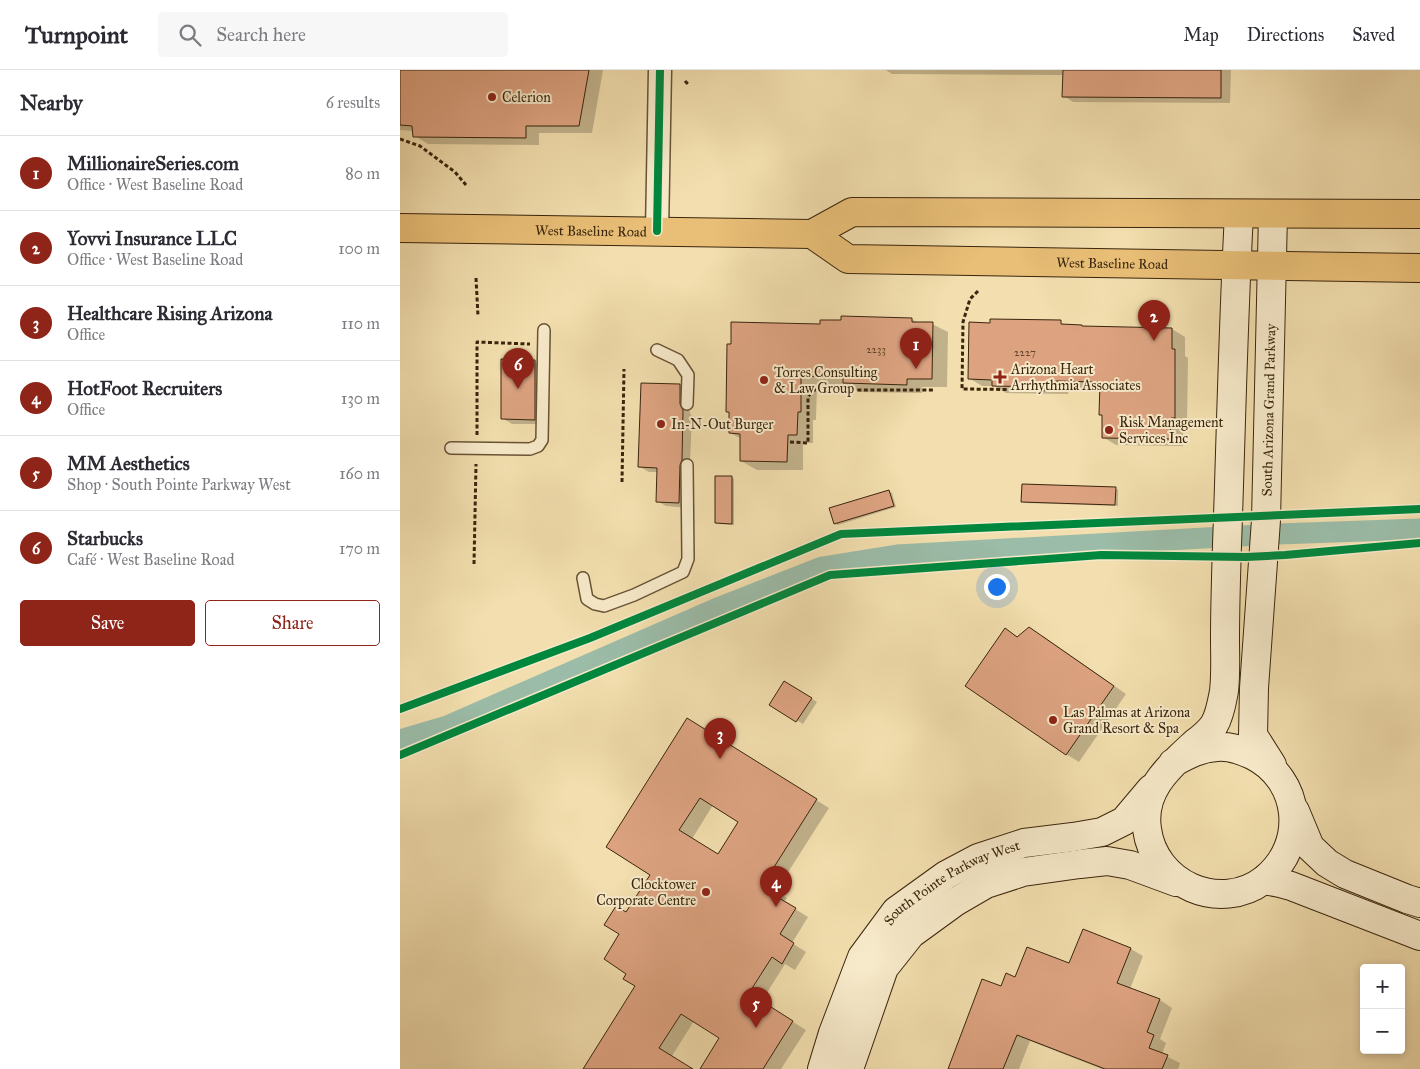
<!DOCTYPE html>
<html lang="en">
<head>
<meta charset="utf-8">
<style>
	body { margin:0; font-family:"IM FELL Great Primer",serif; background:#f7f7f7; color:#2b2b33 }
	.controls { position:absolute; right:15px; bottom:15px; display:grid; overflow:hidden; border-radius:5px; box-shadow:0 2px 8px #0003 }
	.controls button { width:45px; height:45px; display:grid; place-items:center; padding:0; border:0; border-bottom:1px solid #e1e1e2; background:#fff; color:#2b2b33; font:25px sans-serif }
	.you { position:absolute; left:596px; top:516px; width:18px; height:18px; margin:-12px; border:4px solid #fff; border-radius:50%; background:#1a73e8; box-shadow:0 0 0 8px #1a73e833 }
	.badge { display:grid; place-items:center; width:32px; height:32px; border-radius:50%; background:#8f2418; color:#fff; font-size:16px; font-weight:700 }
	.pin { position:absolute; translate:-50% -41px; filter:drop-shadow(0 1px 2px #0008) }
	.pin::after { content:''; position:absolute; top:26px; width:18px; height:15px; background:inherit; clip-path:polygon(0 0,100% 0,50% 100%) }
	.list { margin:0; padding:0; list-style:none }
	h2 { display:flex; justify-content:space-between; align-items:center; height:65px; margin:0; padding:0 20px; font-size:21px }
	h2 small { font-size:16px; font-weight:400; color:#7c7c81 }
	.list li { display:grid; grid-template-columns:32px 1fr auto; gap:15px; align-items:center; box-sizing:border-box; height:75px; padding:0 20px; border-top:1px solid #e1e1e2 }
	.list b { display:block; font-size:19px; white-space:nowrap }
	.list p { margin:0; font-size:16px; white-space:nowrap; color:#7c7c81 }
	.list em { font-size:16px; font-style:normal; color:#7c7c81 }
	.actions { display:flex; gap:10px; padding:15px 20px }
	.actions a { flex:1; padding:11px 0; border:1px solid #8f2418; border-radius:5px; text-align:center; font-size:18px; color:#8f2418 }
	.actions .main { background:#8f2418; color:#fff }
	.icon { flex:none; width:28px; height:28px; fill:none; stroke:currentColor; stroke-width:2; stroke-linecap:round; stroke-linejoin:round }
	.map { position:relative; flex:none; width:1020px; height:999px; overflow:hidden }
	header { display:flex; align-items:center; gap:30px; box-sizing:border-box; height:70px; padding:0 25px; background:#fff; border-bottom:1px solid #e1e1e2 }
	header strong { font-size:24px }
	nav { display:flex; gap:28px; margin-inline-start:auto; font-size:18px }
	.search { width:350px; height:45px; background:#f7f7f7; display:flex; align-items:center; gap:12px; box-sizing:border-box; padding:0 18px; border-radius:5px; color:#7c7c81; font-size:19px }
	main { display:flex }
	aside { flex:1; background:#fff }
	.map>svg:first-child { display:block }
</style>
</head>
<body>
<header>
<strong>Turnpoint</strong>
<div class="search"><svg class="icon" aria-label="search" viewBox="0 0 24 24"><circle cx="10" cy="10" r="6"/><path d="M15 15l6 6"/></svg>Search here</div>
<nav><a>Map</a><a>Directions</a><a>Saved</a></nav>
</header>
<main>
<aside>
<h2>Nearby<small>6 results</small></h2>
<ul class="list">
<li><span class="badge">1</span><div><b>MillionaireSeries.com</b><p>Office · West Baseline Road</p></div><em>80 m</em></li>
<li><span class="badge">2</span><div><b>Yovvi Insurance LLC</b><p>Office · West Baseline Road</p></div><em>100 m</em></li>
<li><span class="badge">3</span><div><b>Healthcare Rising Arizona</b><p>Office</p></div><em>110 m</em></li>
<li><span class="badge">4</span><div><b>HotFoot Recruiters</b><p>Office</p></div><em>130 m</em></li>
<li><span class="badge">5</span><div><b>MM Aesthetics</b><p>Shop · South Pointe Parkway West</p></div><em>160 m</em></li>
<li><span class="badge">6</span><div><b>Starbucks</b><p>Café · West Baseline Road</p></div><em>170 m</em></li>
</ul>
<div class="actions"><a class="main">Save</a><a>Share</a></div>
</aside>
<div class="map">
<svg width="1020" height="999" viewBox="0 0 1020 999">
	<rect width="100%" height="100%" fill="#f2deae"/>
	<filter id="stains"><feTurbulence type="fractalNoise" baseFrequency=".004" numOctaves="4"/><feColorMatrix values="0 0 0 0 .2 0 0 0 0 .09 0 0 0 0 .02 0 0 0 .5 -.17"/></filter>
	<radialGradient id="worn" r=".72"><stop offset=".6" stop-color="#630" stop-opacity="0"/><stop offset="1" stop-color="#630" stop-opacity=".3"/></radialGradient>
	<path fill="#0003" fill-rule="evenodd" d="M 0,0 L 203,0 L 192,63 L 139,63 L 139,75 L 28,74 L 15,66 L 14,61 L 0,60 Z
		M 486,0 L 831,0 L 830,33 L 673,32 L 664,26 L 664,5 L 492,4 Z
		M 511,249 L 519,253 L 532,254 L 548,262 L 547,317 L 522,317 L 522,323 L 459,322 L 448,315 L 417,314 L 416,350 L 413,350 L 413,373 L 403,373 L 403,400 L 357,400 L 341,391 L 342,369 L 330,363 L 330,343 L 327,341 L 422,255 Z
		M 660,252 L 667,256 L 685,258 L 772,259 L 785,267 L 785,286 L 788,288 L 787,355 L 783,355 L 783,376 L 716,375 L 703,367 L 703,346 L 700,344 L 701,319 L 669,318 L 668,324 L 606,323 L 595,316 L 582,316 L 569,308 Z
		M 134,291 L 144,297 L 144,354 L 112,354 L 102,348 Z
		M 280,315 L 289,321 L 289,340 L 292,347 L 288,438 L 266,436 L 257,431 L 258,402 L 249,402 L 240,397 Z
		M 332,407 L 334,409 L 334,455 L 319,454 L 316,453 Z
		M 715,418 L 718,420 L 718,436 L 625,433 L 623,431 Z
		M 489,421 L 492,423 L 496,437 L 438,455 L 435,454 L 430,439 Z
		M 606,560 L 618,567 L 643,566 L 726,624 L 679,692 L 666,684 Z
		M 384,612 L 417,632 L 403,654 L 370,634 Z
		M 300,658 L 429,738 L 376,821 L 387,828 L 384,832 L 408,847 L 392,873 L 406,882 L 395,900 L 385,894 L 361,932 L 406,960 L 381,999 L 301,999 L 321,967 L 294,951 L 272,986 L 292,999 L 186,999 L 237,916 L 228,903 L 221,864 L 227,844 L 251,804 ZM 313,735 L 340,751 L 318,785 L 292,769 Z
		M 731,879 L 743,886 L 730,919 L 760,930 L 772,938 L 760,969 L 766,973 L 762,984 L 780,993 L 778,999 L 702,999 L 630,971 L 619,999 L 548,999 L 602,918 L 616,909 Z"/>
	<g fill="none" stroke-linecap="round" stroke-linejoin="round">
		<path stroke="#9bbca8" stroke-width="21" d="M 0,670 L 47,656 L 315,539 L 422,497 L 497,485 L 878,464 L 1020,459"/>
	</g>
	<path fill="#dda381" stroke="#3a250d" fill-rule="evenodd" d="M 0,0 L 189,0 L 179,56 L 126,56 L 126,68 L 13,67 L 12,56 L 0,55 Z
		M 663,0 L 821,0 L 821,28 L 662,27 Z
		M 441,246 L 512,248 L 512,252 L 533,252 L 532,309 L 507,309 L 507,315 L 443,313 L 443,307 L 401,306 L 401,342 L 398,342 L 397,365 L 388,365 L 387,392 L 340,391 L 340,364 L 329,363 L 329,342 L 326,342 L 327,274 L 331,274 L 331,252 L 420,254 L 420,250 L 441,250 Z
		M 590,249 L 661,250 L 661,254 L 682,255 L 682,256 L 772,258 L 772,279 L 775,279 L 775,348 L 771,348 L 770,369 L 702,368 L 702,345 L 699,345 L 700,312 L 656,311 L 656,317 L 592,316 L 592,310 L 568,309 L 569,252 L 590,253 Z
		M 101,289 L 135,290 L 135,350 L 101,349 Z
		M 241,313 L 280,314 L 280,334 L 283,340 L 282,390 L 280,395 L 279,433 L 256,432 L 257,398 L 238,397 Z
		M 315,406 L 332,406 L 332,454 L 315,453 Z
		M 622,414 L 716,417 L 715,435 L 621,432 Z
		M 489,420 L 494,436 L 434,454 L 429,438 Z
		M 629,557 L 714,616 L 666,685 L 565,616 L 605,558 L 617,567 Z
		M 384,611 L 412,628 L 396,652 L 369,635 Z
		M 287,648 L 417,729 L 364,813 L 374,820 L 372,824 L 396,838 L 380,864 L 394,873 L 382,894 L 372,887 L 349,923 L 393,951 L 363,999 L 300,999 L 319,968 L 281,944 L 259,978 L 293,999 L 183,999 L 235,916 L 223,909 L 226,904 L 204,889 L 219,864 L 204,855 L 216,836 L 226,842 L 250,805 L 206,777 ZM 300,728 L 338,752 L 318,784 L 279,760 Z
		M 683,859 L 731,878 L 717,913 L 760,929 L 747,962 L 754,965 L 749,978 L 768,985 L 762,999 L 705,999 L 617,965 L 603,999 L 548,999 L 582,909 L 601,916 L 606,903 L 615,907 L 627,877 L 669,893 Z"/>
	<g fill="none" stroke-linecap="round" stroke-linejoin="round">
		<defs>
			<path id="lane" d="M 257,280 L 278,290 L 288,305 L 287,334
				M 51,378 L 130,379 L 138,376 L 142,370 L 144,260
				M 183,508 L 187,529 L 195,534 L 204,536 L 234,525 L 283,502 L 288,489 L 287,395"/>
			<path id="street" d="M 257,161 L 260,0"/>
			<g id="secondary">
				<path d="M 773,693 C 787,685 800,678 817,677 C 829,676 841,680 852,685 C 901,709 908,774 865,809 C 820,844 754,814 747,759 C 741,720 770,696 795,673 C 802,668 809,662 814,655 C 820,645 822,632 824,621 C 826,604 825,586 825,569 C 825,538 826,506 827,475 C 831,365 833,254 839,144"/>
				<path id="s1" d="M 872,695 L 853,665 L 854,618 L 866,450 L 873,144"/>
				<path d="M 895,741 L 910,777 L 927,793 L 945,804 L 1007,829 L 1020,833"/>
				<path d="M 864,810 L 880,813 L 891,816 L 1020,866"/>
				<path id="s2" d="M 422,999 L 433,963 L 462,887 L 496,841 L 546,805 L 578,788 L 624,773 L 673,767 L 702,762 L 724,751 L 751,719"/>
				<path d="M 449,999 L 484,898 L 511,864 L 555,832 L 586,814 L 623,802 L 680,794 L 707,791 L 730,795 L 776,812"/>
			</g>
			<g id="primary">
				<path id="s3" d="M 0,158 L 412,164 L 452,142 L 1020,144"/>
				<path id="s4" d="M 412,164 L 448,189 L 1020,198"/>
			</g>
		</defs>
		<use href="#lane" stroke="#685335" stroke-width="14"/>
		<use href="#street" stroke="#685335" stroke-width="25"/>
		<use href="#secondary" stroke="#3a250d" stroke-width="30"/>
		<use href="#primary" stroke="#3a250d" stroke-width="30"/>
		<path stroke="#3a250d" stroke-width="3" stroke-dasharray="4 2.5" stroke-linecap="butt" d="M 285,11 L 288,14
			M 0,69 L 20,76 L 55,102 L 66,115
			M 76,208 L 78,246
			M 578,221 L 570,229 L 563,252 L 562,319 L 660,320
			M 77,365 L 77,272 L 130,274
			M 390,372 L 408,373 L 408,327 L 413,320 L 533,320
			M 222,412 L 224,299
			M 74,494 L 76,394"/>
		<use href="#lane" stroke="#f7eaca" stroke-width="11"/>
		<use href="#street" stroke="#f7eaca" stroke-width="22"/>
		<use href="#secondary" stroke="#f7eaca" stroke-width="28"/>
		<use href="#primary" stroke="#e9bf77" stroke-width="28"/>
		<defs>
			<path id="cycleway" d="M 257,161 L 260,0
				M 0,639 L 190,568 L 441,464 L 1020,439
				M 0,685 L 430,505 L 701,485 L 846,487 L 885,485 L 1020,473"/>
		</defs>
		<use href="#cycleway" stroke="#f7eaca" stroke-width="11"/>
		<use href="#cycleway" stroke="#00873e" stroke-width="8"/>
	</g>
	<g fill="#8f2418" stroke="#f7eaca" stroke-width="2">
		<circle cx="92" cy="27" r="5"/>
		<path d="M597.5 299.5h5v5h5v5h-5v5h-5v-5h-5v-5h5z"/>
		<circle cx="364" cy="310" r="5"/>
		<circle cx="261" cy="354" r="5"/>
		<circle cx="709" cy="360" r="5"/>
		<circle cx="653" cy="650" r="5"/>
		<circle cx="306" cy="822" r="5"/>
	</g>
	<g text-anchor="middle" stroke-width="4" stroke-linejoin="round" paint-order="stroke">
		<g font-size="11" fill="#63442a">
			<text x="476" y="283">2233</text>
			<text x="625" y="286">2227</text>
		</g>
		<g font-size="14" fill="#3a250d" stroke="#f7eaca" text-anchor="start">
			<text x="102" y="32">Celerion</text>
			<text x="611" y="304">Arizona Heart<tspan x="611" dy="16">Arrhythmia Associates</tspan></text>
			<text x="374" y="307">Torres Consulting<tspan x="374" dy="16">&amp; Law Group</tspan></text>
			<text x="719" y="357">Risk Management<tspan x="719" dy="16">Services Inc</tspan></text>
			<text x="271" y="359">In-N-Out Burger</text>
			<text x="663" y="647">Las Palmas at Arizona<tspan x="663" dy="16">Grand Resort &amp; Spa</tspan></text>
			<text x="296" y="819" text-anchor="end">Clocktower<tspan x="296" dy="16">Corporate Centre</tspan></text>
		</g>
		<g font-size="14" fill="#3a250d" stroke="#f7eaca">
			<text dy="5" stroke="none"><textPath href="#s3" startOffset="191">West Baseline Road</textPath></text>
			<text dy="5" stroke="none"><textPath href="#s4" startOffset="308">West Baseline Road</textPath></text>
			<text dy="5" stroke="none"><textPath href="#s1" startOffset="361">South Arizona Grand Parkway</textPath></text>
			<text dy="5" stroke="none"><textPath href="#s2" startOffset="239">South Pointe Parkway West</textPath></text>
		</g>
	</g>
	<rect width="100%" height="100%" filter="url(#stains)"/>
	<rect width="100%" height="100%" fill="url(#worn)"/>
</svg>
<div class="controls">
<button>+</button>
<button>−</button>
</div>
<div class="you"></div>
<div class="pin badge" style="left:516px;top:299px">1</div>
<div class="pin badge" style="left:754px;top:271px">2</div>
<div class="pin badge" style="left:320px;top:689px">3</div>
<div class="pin badge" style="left:376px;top:837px">4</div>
<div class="pin badge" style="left:356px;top:958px">5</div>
<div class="pin badge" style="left:118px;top:319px">6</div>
</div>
</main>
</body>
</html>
